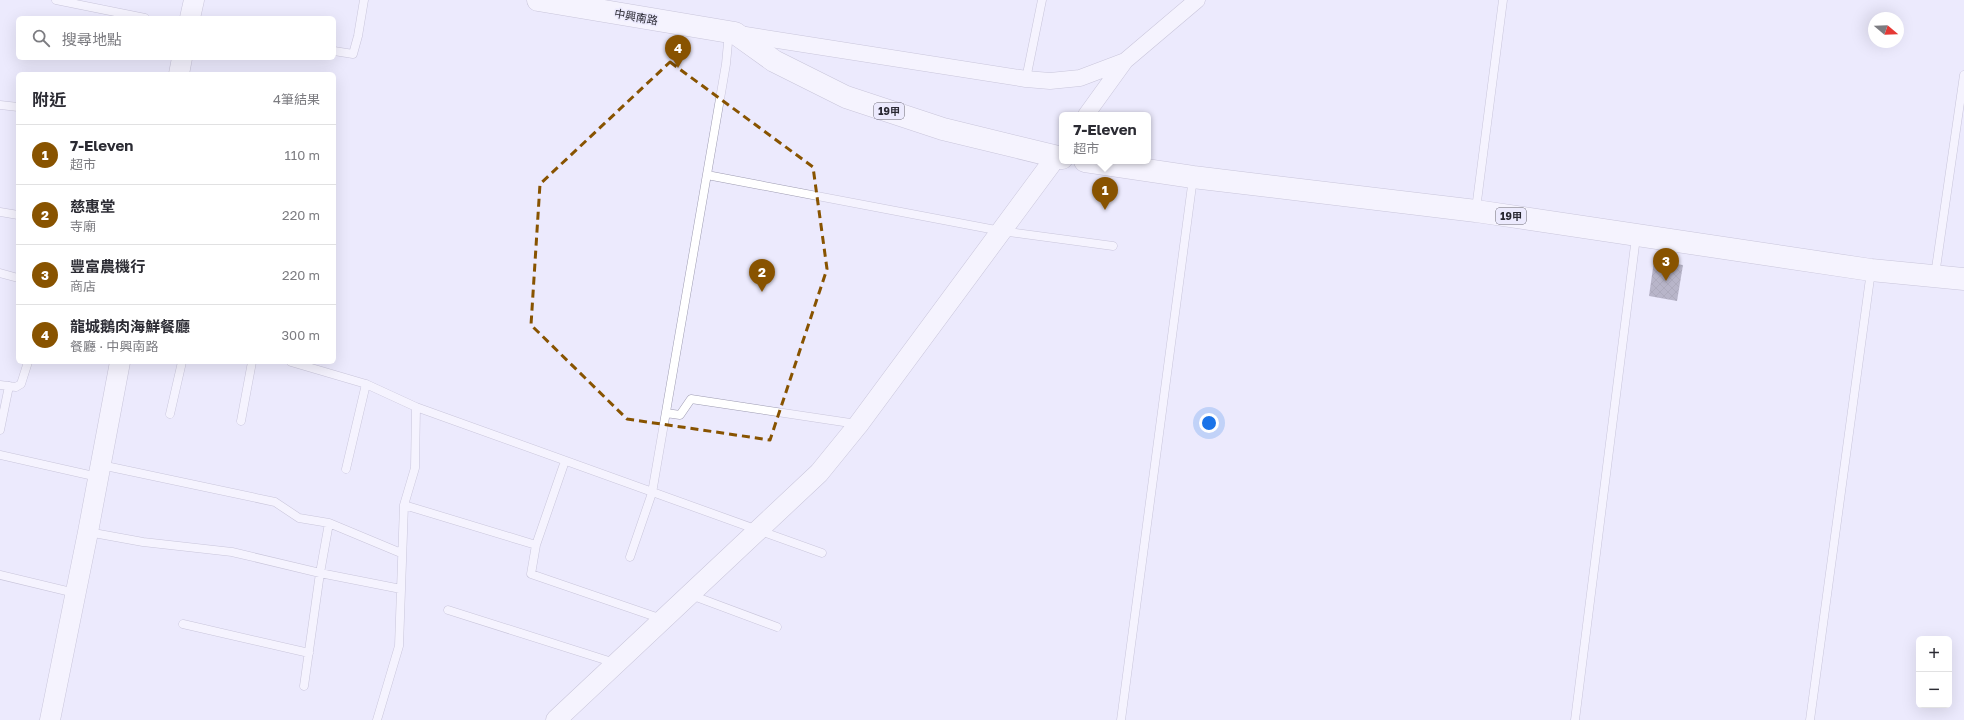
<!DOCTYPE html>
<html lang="zh-TW">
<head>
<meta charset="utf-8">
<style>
	body { margin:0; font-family:"Golos Text","Noto Sans TC",sans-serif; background:#f2f2f3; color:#2b2b33 }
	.controls { position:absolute; right:12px; bottom:12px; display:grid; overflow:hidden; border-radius:6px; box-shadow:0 4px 16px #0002 }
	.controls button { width:36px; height:36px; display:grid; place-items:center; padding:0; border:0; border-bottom:1px solid #e1e1e2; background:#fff; color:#2b2b33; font:20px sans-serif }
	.compass { position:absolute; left:1868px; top:12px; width:36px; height:36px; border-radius:50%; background:#fff; box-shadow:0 4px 16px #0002; rotate:109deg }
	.you { position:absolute; left:1209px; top:423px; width:14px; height:14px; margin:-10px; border:3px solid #fff; border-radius:50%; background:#1a73e8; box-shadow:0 0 0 6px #1a73e833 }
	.badge { display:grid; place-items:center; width:26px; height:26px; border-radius:50%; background:#885300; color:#fff; font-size:13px; font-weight:700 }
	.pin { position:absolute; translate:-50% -33px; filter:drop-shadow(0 1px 2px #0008) }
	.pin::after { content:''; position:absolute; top:21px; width:14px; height:12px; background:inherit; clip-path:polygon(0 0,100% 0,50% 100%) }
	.popup { position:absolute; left:1059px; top:112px; width:92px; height:52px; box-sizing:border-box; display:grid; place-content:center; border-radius:6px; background:#fff; filter:drop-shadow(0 1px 3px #0005); font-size:13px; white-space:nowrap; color:#7c7c81 }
	.popup b { font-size:15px; color:#2b2b33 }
	.popup::after { content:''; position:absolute; left:50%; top:100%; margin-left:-8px; border:8px solid transparent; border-top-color:#fff }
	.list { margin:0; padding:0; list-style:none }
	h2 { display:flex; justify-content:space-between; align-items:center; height:52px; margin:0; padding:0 16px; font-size:17px }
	h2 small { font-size:13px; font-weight:400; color:#7c7c81 }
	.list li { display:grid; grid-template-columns:26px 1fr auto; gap:12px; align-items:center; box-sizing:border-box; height:60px; padding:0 16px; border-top:1px solid #e1e1e2 }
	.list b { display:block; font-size:15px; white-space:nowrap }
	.list p { margin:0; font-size:13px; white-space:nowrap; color:#7c7c81 }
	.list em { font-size:13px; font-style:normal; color:#7c7c81 }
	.icon { flex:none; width:22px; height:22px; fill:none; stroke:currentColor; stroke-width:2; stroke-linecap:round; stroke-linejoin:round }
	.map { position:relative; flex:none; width:1964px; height:720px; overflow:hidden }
	.search { position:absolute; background:#fff; box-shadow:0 4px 16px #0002; left:16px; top:16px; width:320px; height:44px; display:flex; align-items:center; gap:10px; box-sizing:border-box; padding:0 14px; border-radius:6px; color:#7c7c81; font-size:15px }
	.panel { position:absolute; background:#fff; box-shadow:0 4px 16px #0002; left:16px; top:72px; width:320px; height:292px; border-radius:6px }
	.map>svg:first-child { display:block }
</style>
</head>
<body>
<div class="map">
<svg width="1964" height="720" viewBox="0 0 1964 720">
	<defs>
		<pattern id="building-cross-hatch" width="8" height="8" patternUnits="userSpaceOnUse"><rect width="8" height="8" fill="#78768b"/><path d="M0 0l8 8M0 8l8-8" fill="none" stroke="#626172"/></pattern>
	</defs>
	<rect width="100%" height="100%" fill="#eceafd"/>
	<path fill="url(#building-cross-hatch)" d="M 1654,261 L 1683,265 L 1677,301 L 1649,296 Z"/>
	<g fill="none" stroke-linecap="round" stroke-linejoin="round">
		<defs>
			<path id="service" d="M 56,0 L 145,18
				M 334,51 L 353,54 L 358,36 L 364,0
				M 1026,79 L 1042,0
				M 0,105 L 18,107
				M 707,175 L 1001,231 L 1113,246
				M 1476,209 L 1503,0
				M 0,212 L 18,215
				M 0,273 L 18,278
				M 1935,275 L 1964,75
				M 291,362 L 366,384 L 416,407 L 822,553
				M 0,385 L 16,387 L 21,384 L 28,362
				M 666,413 L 680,415 L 691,399 L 857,424
				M 170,414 L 182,362
				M 241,421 L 252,362
				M 0,430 L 9,386
				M 0,455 L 98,477
				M 101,465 L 275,502 L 299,518 L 329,523 L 401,553
				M 346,469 L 366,384
				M 404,505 L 536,545 L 531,574 L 662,619
				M 88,532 L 143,542 L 232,552 L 320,573 L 401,589
				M 536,545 L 565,461
				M 630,557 L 652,493 L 726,64 L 729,32
				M 0,575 L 75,593
				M 691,595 L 777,627
				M 448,610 L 615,663
				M 183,624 L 309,653
				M 304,686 L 320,573 L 329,523
				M 377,720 L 399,646 L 404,505 L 415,468 L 416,407
				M 1121,720 L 1193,178
				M 1575,720 L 1636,237
				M 1810,720 L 1871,271"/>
			<path id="minor" d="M 739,34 L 1026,79 L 1050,81 L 1080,78 L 1125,61
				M 1086,115 L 1125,61 L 1197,0"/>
			<path id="tertiary" d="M 190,18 L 194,0
				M 179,74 L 182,58
				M 50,720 L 88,532 L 120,362
				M 556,720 L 819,473 L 858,425 L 1056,157"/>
			<path id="primary" d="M 538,0 L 735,33 L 774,61 L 846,97 L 943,129 L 1062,158
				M 1085,161 L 1193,177 L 1476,211 L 1871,270 L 1964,279"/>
		</defs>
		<use href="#service" stroke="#9d9bb1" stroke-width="9"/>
		<use href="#minor" stroke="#9d9bb1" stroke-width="17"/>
		<use href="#tertiary" stroke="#9d9bb1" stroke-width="21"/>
		<use href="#primary" stroke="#9d9bb1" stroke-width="23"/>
		<use href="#service" stroke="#fff" stroke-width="8"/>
		<use href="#minor" stroke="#fff" stroke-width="16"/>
		<use href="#tertiary" stroke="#fff" stroke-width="20"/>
		<use href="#primary" stroke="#fff" stroke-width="22"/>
	</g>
	<path d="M0 0H1964V720H0ZM 670,62 L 813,167 L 827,269 L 770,440 L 627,419 L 531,325 L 540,184 Z" fill="#eceafd" fill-opacity=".55" fill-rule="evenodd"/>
	<path fill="none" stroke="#885300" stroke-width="3" stroke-dasharray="8 5" stroke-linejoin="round" d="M 670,62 L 813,167 L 827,269 L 770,440 L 627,419 L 531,325 L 540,184 Z"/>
	<g text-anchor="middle" stroke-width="3" stroke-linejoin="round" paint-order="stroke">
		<g fill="#eceafd" stroke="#64626e" stroke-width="1">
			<rect x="874" y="103" width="30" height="16" rx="3"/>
			<rect x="1496" y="208" width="30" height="16" rx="3"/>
		</g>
		<g font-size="10" font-weight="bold" fill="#292831">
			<text x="889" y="115">19甲</text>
			<text x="1511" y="220">19甲</text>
		</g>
		<g font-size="11" fill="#292831" stroke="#eceafd">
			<text transform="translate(636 17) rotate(10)" y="4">中興南路</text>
		</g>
	</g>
</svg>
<div class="controls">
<button>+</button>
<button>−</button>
</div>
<svg class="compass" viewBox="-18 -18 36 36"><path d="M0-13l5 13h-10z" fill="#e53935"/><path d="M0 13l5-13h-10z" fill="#7c7c81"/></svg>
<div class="you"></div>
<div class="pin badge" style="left:1105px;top:210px">1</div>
<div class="popup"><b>7-Eleven</b>超市</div>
<div class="pin badge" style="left:762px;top:292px">2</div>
<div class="pin badge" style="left:1666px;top:281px">3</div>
<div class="pin badge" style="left:678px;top:68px">4</div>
<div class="search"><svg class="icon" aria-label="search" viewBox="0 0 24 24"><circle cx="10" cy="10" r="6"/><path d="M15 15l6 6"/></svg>搜尋地點</div>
<section class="panel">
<h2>附近<small>4筆結果</small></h2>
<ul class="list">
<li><span class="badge">1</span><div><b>7-Eleven</b><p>超市</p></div><em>110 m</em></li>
<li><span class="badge">2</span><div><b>慈惠堂</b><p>寺廟</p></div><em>220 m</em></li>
<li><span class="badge">3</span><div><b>豐富農機行</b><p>商店</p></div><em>220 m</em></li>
<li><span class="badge">4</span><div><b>龍城鵝肉海鮮餐廳</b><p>餐廳 · 中興南路</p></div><em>300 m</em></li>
</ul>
</section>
</div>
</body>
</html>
